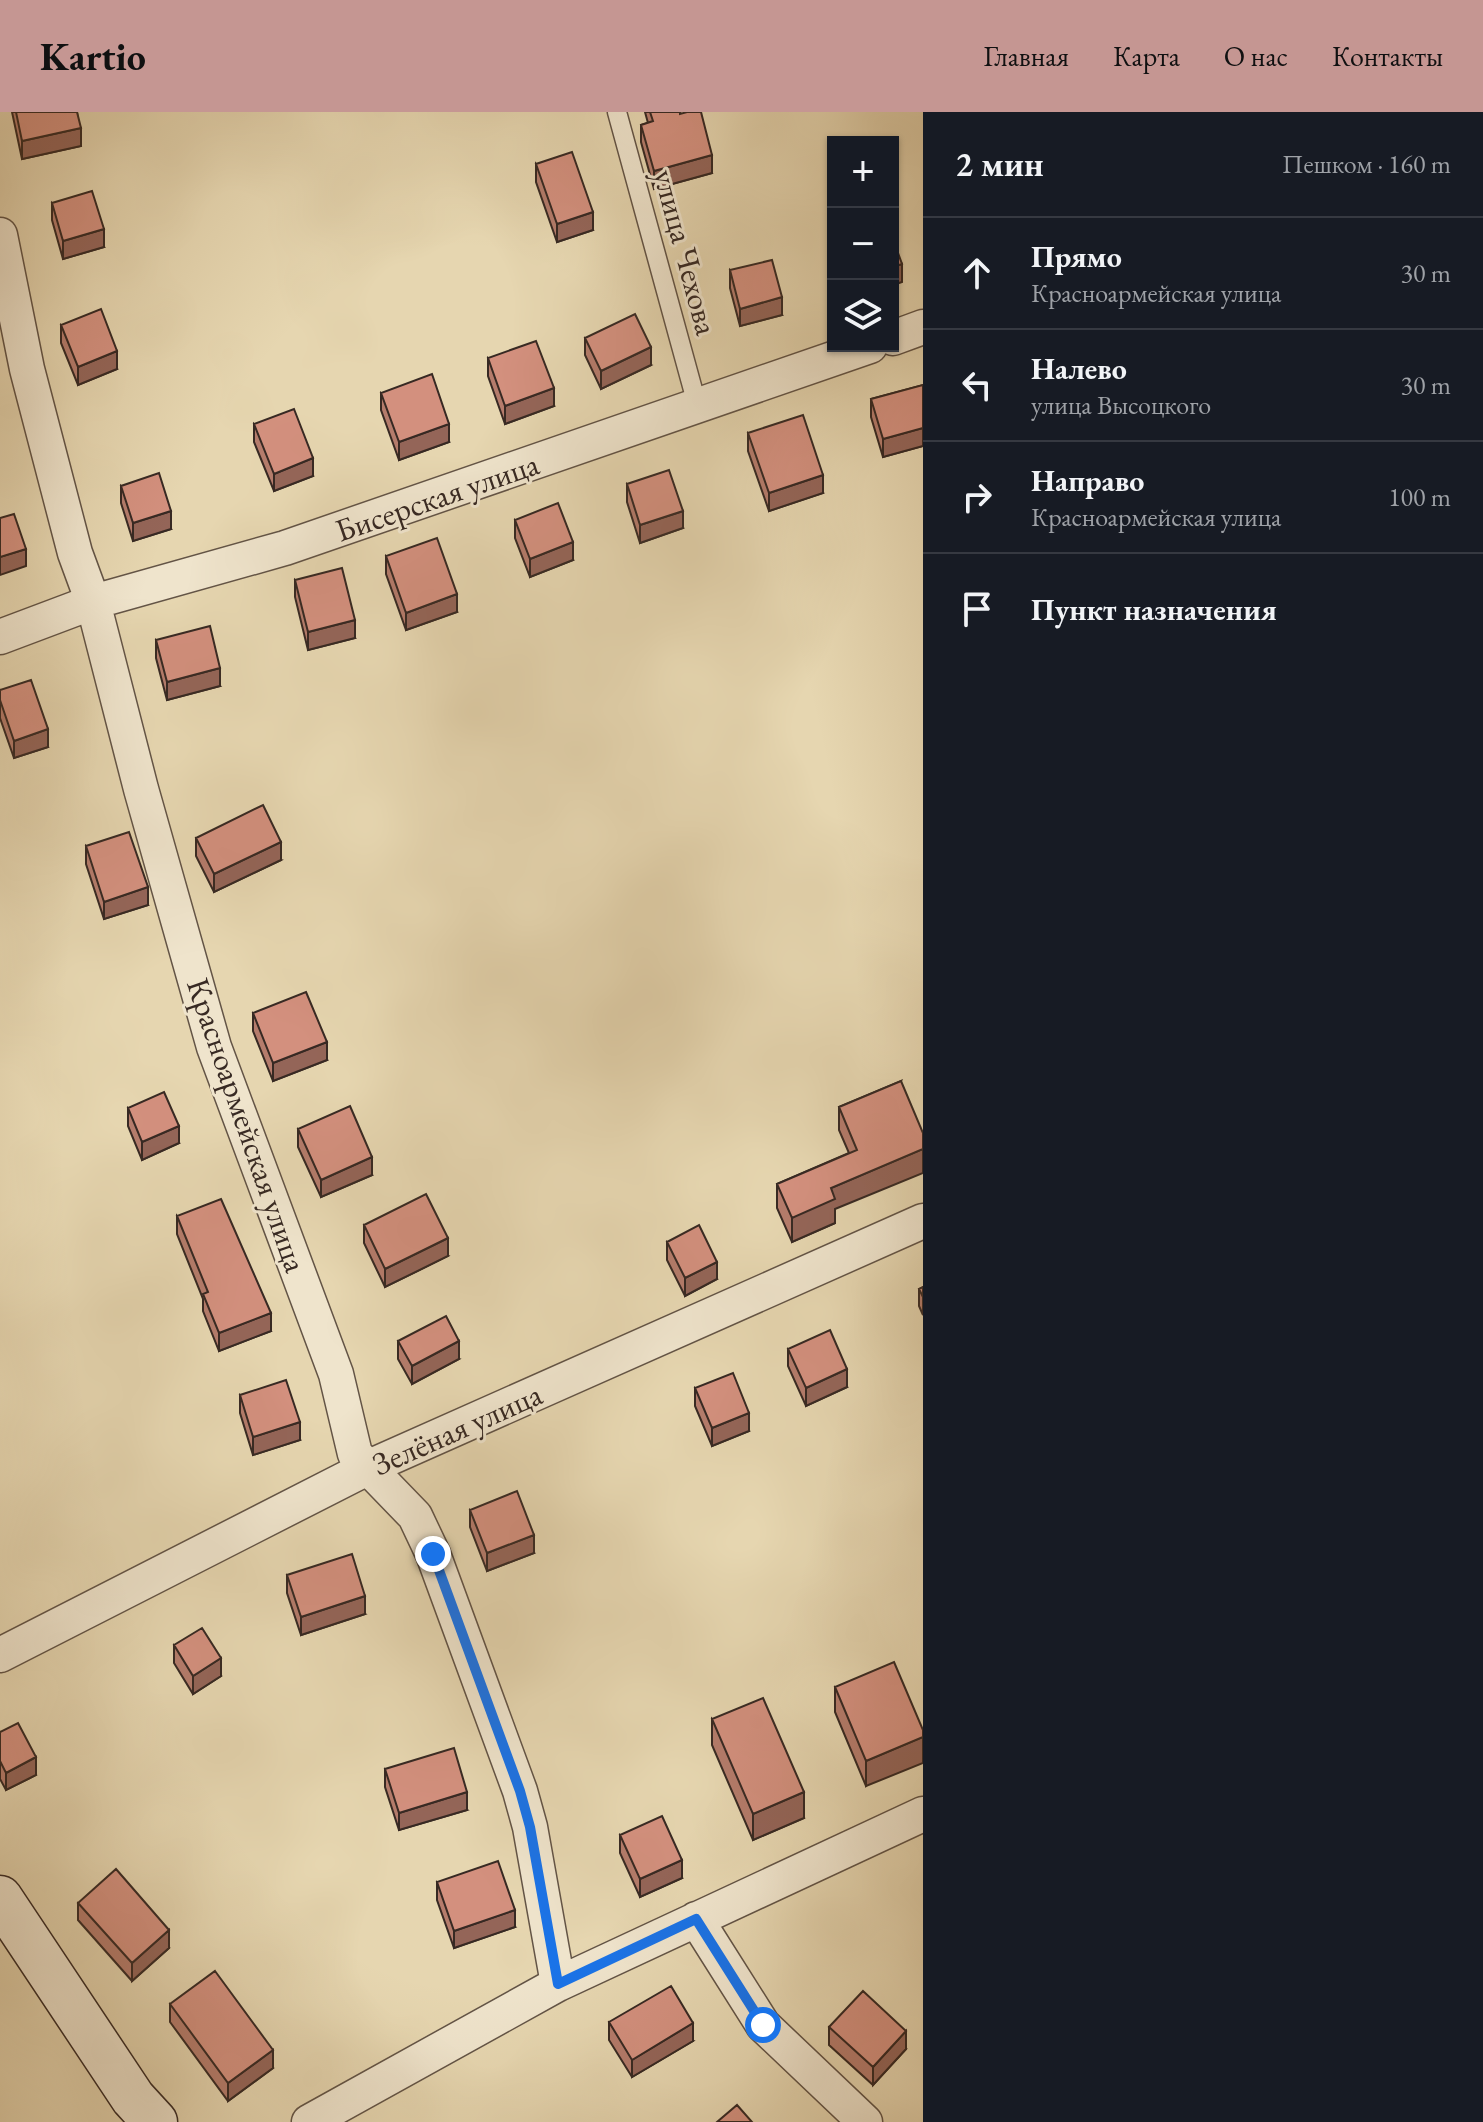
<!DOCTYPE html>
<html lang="ru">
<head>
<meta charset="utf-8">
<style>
	body { margin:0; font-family:"EB Garamond",serif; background:#20242c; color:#f1f3f6 }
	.controls { position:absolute; right:24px; top:24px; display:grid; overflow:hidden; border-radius:0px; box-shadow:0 2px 6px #0004 }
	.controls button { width:72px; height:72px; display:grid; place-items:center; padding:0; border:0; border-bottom:2px solid #363941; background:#171b24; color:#f1f3f6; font:40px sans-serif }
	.stop { position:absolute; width:24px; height:24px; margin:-18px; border:6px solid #1a73e8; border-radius:50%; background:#fff }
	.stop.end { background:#1a73e8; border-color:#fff; box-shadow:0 2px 8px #0008 }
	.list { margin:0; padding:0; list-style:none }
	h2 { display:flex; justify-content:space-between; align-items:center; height:104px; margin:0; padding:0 32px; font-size:34px }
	h2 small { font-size:26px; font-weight:400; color:#9ea1a6 }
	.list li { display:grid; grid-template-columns:52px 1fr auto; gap:24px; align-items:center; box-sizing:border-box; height:112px; padding:0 32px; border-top:2px solid #363941 }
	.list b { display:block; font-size:30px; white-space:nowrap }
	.list p { margin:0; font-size:26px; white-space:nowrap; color:#9ea1a6 }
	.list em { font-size:26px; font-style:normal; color:#9ea1a6 }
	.icon { flex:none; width:44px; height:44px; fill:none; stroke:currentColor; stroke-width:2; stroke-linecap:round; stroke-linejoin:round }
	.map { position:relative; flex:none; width:923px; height:2010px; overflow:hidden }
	header { display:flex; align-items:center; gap:48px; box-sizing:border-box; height:112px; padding:0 40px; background:#c59692; color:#111 }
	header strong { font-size:38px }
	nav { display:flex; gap:44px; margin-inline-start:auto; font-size:28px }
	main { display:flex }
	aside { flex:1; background:#171b24 }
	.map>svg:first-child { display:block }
</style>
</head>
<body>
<header>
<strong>Kartio</strong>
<nav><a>Главная</a><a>Карта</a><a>О нас</a><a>Контакты</a></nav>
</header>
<main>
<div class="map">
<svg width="923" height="2010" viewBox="0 0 923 2010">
	<rect width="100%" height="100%" fill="#e6d6b0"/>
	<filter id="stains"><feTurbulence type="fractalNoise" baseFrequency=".0025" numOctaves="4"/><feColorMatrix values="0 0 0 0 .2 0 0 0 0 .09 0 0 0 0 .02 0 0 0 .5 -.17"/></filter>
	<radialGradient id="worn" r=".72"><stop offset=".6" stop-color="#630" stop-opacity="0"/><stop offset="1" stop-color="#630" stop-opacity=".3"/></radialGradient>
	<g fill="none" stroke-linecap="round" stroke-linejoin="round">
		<defs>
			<path id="lane" d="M 617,0 L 698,296"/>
			<path id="street" d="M 0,123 L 27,257 L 75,441 L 93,490 L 141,677 L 214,935 L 336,1262 L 355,1342 L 415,1404 L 433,1442 L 520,1679 L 530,1715 L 558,1872
				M 893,226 L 923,215
				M 0,525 L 93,490 L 285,436 L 870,234
				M 0,1543 L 367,1356 L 923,1109
				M 696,1807 L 763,1913 L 865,2010
				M 309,2010 L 558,1872 L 923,1702"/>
			<path id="secondary" d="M 0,1786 L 133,1986 L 155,2010"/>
		</defs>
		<use href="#lane" stroke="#635446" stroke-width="21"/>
		<use href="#street" stroke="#635446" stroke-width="37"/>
		<use href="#secondary" stroke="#372923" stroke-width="47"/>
		<use href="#lane" stroke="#efe4cc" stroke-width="18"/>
		<use href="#street" stroke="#efe4cc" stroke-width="34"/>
		<use href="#secondary" stroke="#efe4cc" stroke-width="44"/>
	</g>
	<path fill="#b57c6c" stroke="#372923" stroke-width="2" d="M 12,0 L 77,0 L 81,34 L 22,47 Z
		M 645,0 L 680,0 L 712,61 L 654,77 L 641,30 L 641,13 L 648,11 Z
		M 536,52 L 593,118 L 557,130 L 536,70 Z
		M 52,91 L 104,135 L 63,147 L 52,108 Z
		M 730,158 L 782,203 L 740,214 L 730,176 Z
		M 61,213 L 117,257 L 78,273 L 61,231 Z
		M 585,226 L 651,253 L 601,277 L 585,243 Z
		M 488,246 L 554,294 L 505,312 L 488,264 Z
		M 923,273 L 923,334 L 883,345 L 871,305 L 871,287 Z
		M 381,281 L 449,330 L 399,348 L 381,298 Z
		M 254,312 L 313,364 L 274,379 L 254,330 Z
		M 748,321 L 823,381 L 769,399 L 748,339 Z
		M 627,372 L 683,416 L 640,431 L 627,390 Z
		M 121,374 L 171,417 L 133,429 L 121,391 Z
		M 515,408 L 573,448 L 530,465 L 515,426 Z
		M 386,444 L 457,500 L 406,518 L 386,462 Z
		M 295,468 L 355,526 L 308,538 L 295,485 Z
		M 156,528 L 220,574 L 167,588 L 156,546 Z
		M 0,578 L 48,635 L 14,646 L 0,606 Z
		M 196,726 L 281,748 L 214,780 L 196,744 Z
		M 86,734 L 148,793 L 104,807 L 86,752 Z
		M 253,901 L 327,948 L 273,969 L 253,919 Z
		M 901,969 L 835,1097 L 835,1111 L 792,1130 L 777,1096 L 777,1072 L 849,1041 L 839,1018 L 839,995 Z
		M 128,996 L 179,1031 L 142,1048 L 128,1014 Z
		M 298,1017 L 372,1063 L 321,1085 L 298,1035 Z
		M 177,1104 L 271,1219 L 219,1239 L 203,1199 L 203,1187 L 177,1122 Z
		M 364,1113 L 448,1144 L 385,1175 L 364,1131 Z
		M 667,1130 L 717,1167 L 685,1184 L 667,1148 Z
		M 923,1175 L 923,1203 L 919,1194 L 919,1177 Z
		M 398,1229 L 459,1247 L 412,1272 L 398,1247 Z
		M 788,1237 L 847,1275 L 806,1294 L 788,1254 Z
		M 695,1276 L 749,1319 L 712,1334 L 695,1294 Z
		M 240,1283 L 300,1328 L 253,1343 L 240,1301 Z
		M 470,1398 L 534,1441 L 487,1459 L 470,1415 Z
		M 287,1463 L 365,1502 L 301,1523 L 287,1481 Z
		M 174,1533 L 221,1564 L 193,1582 L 174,1551 Z
		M 835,1575 L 923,1618 L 866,1674 L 835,1600 Z
		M 712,1607 L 804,1706 L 753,1728 L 712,1633 Z
		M 0,1620 L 36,1663 L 6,1678 L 0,1667 Z
		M 385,1657 L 467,1698 L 399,1718 L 385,1675 Z
		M 620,1723 L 682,1766 L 640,1785 L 620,1741 Z
		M 437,1770 L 515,1815 L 454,1836 L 437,1788 Z
		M 78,1791 L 169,1836 L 132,1869 L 78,1808 Z
		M 170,1892 L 273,1956 L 228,1989 L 170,1910 Z
		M 609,1910 L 693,1929 L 632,1965 L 609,1928 Z
		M 829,1915 L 906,1937 L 873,1973 L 829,1933 Z"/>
	<path fill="#946558" stroke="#372923" stroke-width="2" d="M 81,16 L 81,34 L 22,47 L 22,29 Z
		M 712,43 L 712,61 L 654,77 L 654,59 Z
		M 593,100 L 593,118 L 557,130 L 557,112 Z
		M 104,117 L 104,135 L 63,147 L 63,129 Z
		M 902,152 L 902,170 L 893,173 L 893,155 Z
		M 782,185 L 782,203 L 740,214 L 740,197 Z
		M 651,235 L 651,253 L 601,277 L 601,259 Z
		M 117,239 L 117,257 L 78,273 L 78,255 Z
		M 554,276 L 554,294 L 505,312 L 505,294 Z
		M 449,312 L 449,330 L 399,348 L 399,330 Z
		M 923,316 L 923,334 L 883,345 L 883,327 Z
		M 313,346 L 313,364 L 274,379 L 274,362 Z
		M 823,363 L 823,381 L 769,399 L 769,381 Z
		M 171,399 L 171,417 L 133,429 L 133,411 Z
		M 683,399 L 683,416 L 640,431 L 640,413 Z
		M 573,430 L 573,448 L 530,465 L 530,447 Z
		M 26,437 L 26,454 L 0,463 L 0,445 Z
		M 457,482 L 457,500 L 406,518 L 406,501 Z
		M 355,508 L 355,526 L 308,538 L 308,520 Z
		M 220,556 L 220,574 L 167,588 L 167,570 Z
		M 48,617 L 48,635 L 14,646 L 14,629 Z
		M 281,730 L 281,748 L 214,780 L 214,762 Z
		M 148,775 L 148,793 L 104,807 L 104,790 Z
		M 327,930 L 327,948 L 273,969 L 273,951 Z
		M 179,1014 L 179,1031 L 142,1048 L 142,1030 Z
		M 923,1037 L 923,1061 L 835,1097 L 835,1111 L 792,1130 L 792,1106 L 831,1076 Z
		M 372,1045 L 372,1063 L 321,1085 L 321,1068 Z
		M 448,1126 L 448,1144 L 385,1175 L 385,1157 Z
		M 717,1150 L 717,1167 L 685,1184 L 685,1166 Z
		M 271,1201 L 271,1219 L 219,1239 L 219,1221 Z
		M 459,1229 L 459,1247 L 412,1272 L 412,1254 Z
		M 847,1257 L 847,1275 L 806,1294 L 806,1276 Z
		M 749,1301 L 749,1319 L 712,1334 L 712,1316 Z
		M 300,1310 L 300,1328 L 253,1343 L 253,1325 Z
		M 534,1423 L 534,1441 L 487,1459 L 487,1441 Z
		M 365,1484 L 365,1502 L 301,1523 L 301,1505 Z
		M 221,1546 L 221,1564 L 193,1582 L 193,1564 Z
		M 923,1625 L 923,1651 L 866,1674 L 866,1649 Z
		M 36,1645 L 36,1663 L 6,1678 L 6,1661 Z
		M 467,1680 L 467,1698 L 399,1718 L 399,1701 Z
		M 804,1680 L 804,1706 L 753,1728 L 753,1702 Z
		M 682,1748 L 682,1766 L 640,1785 L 640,1767 Z
		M 515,1798 L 515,1815 L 454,1836 L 454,1819 Z
		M 169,1818 L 169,1836 L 132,1869 L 132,1851 Z
		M 693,1911 L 693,1929 L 632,1965 L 632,1948 Z
		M 906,1919 L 906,1937 L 873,1973 L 873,1955 Z
		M 273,1938 L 273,1956 L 228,1989 L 228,1971 Z"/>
	<path fill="#d3907e" stroke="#372923" stroke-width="2" d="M 16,0 L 77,0 L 81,16 L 22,29 Z
		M 650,0 L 680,0 L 680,2 L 687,0 L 701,0 L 712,43 L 654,59 L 641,13 L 653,9 Z
		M 572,40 L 593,100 L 557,112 L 536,52 Z
		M 92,79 L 104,117 L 63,129 L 52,91 Z
		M 893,127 L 902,152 L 893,155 Z
		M 772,148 L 782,185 L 740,197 L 730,158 Z
		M 101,197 L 117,239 L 78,255 L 61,213 Z
		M 635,202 L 651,235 L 601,259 L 585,226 Z
		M 536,229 L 554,276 L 505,294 L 488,246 Z
		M 432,262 L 449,312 L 399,330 L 381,281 Z
		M 923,273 L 923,316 L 883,327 L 871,287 Z
		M 294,297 L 313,346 L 274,362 L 254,312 Z
		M 803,303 L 823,363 L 769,381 L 748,321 Z
		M 669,358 L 683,399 L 640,413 L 627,372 Z
		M 159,361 L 171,399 L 133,411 L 121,374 Z
		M 558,391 L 573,430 L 530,447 L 515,408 Z
		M 14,402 L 26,437 L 0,445 L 0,406 Z
		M 437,426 L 457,482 L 406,501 L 386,444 Z
		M 342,456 L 355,508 L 308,520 L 295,468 Z
		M 210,514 L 220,556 L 167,570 L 156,528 Z
		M 31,568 L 48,617 L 14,629 L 0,588 L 0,578 Z
		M 263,693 L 281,730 L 214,762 L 196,726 Z
		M 129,720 L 148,775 L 104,790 L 86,734 Z
		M 306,880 L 327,930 L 273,951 L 253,901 Z
		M 901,969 L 923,1021 L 923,1037 L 831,1076 L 835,1087 L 792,1106 L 777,1072 L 857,1038 L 839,995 Z
		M 164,980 L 179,1014 L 142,1030 L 128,996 Z
		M 350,994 L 372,1045 L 321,1068 L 298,1017 Z
		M 426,1082 L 448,1126 L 385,1157 L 364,1113 Z
		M 221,1087 L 271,1201 L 219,1221 L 203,1182 L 208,1180 L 177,1104 Z
		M 699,1113 L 717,1150 L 685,1166 L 667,1130 Z
		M 923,1175 L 923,1185 L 919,1177 Z
		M 446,1204 L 459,1229 L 412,1254 L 398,1229 Z
		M 830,1218 L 847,1257 L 806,1276 L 788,1237 Z
		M 733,1261 L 749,1301 L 712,1316 L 695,1276 Z
		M 286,1268 L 300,1310 L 253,1325 L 240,1283 Z
		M 517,1379 L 534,1423 L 487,1441 L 470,1398 Z
		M 352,1442 L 365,1484 L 301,1505 L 287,1463 Z
		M 202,1516 L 221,1546 L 193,1564 L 174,1533 Z
		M 894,1550 L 923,1618 L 923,1625 L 866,1649 L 835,1575 Z
		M 763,1586 L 804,1680 L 753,1702 L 712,1607 Z
		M 18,1611 L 36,1645 L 6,1661 L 0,1649 L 0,1620 Z
		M 454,1636 L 467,1680 L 399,1701 L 385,1657 Z
		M 662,1704 L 682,1748 L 640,1767 L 620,1723 Z
		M 498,1749 L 515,1798 L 454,1819 L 437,1770 Z
		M 116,1757 L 169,1818 L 132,1851 L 78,1791 Z
		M 215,1859 L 273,1938 L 228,1971 L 170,1892 Z
		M 671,1874 L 693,1911 L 632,1948 L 609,1910 Z
		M 863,1879 L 906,1919 L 873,1955 L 829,1915 Z
		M 737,1993 L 752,2010 L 717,2010 Z"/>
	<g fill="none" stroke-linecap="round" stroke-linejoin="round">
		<path stroke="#1a73e8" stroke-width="10" d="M 433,1442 L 520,1679 L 530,1715 L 558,1872 L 696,1807 L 763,1913"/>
	</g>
	<g text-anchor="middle" stroke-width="6" stroke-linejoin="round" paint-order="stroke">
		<g font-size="32" fill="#372923" stroke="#efe4cc">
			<text transform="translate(686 140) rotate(75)" y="11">улица Чехова</text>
			<text transform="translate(437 385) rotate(-19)" y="11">Бисерская улица</text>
			<text transform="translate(247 1013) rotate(71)" y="11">Красноармейская улица</text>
			<text transform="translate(457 1317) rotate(-24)" y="11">Зелёная улица</text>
		</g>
	</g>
	<rect width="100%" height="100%" filter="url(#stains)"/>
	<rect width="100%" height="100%" fill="url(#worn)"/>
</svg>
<div class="controls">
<button>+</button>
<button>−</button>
<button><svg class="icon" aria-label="layers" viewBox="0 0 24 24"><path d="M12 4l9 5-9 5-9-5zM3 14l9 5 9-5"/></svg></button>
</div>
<div class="stop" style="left:763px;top:1913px"></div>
<div class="stop end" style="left:433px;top:1442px"></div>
</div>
<aside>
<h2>2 мин<small>Пешком · 160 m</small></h2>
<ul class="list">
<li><svg class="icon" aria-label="ahead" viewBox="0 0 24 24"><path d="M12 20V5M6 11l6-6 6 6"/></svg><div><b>Прямо</b><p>Красноармейская улица</p></div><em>30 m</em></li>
<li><svg class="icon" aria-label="left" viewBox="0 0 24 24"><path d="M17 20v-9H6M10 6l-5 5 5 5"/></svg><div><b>Налево</b><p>улица Высоцкого</p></div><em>30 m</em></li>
<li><svg class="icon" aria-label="right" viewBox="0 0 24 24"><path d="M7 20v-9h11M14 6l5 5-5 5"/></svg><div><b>Направо</b><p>Красноармейская улица</p></div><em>100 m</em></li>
<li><svg class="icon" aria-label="arrive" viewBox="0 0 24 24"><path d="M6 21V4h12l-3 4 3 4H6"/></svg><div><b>Пункт назначения</b></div></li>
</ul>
</aside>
</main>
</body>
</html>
